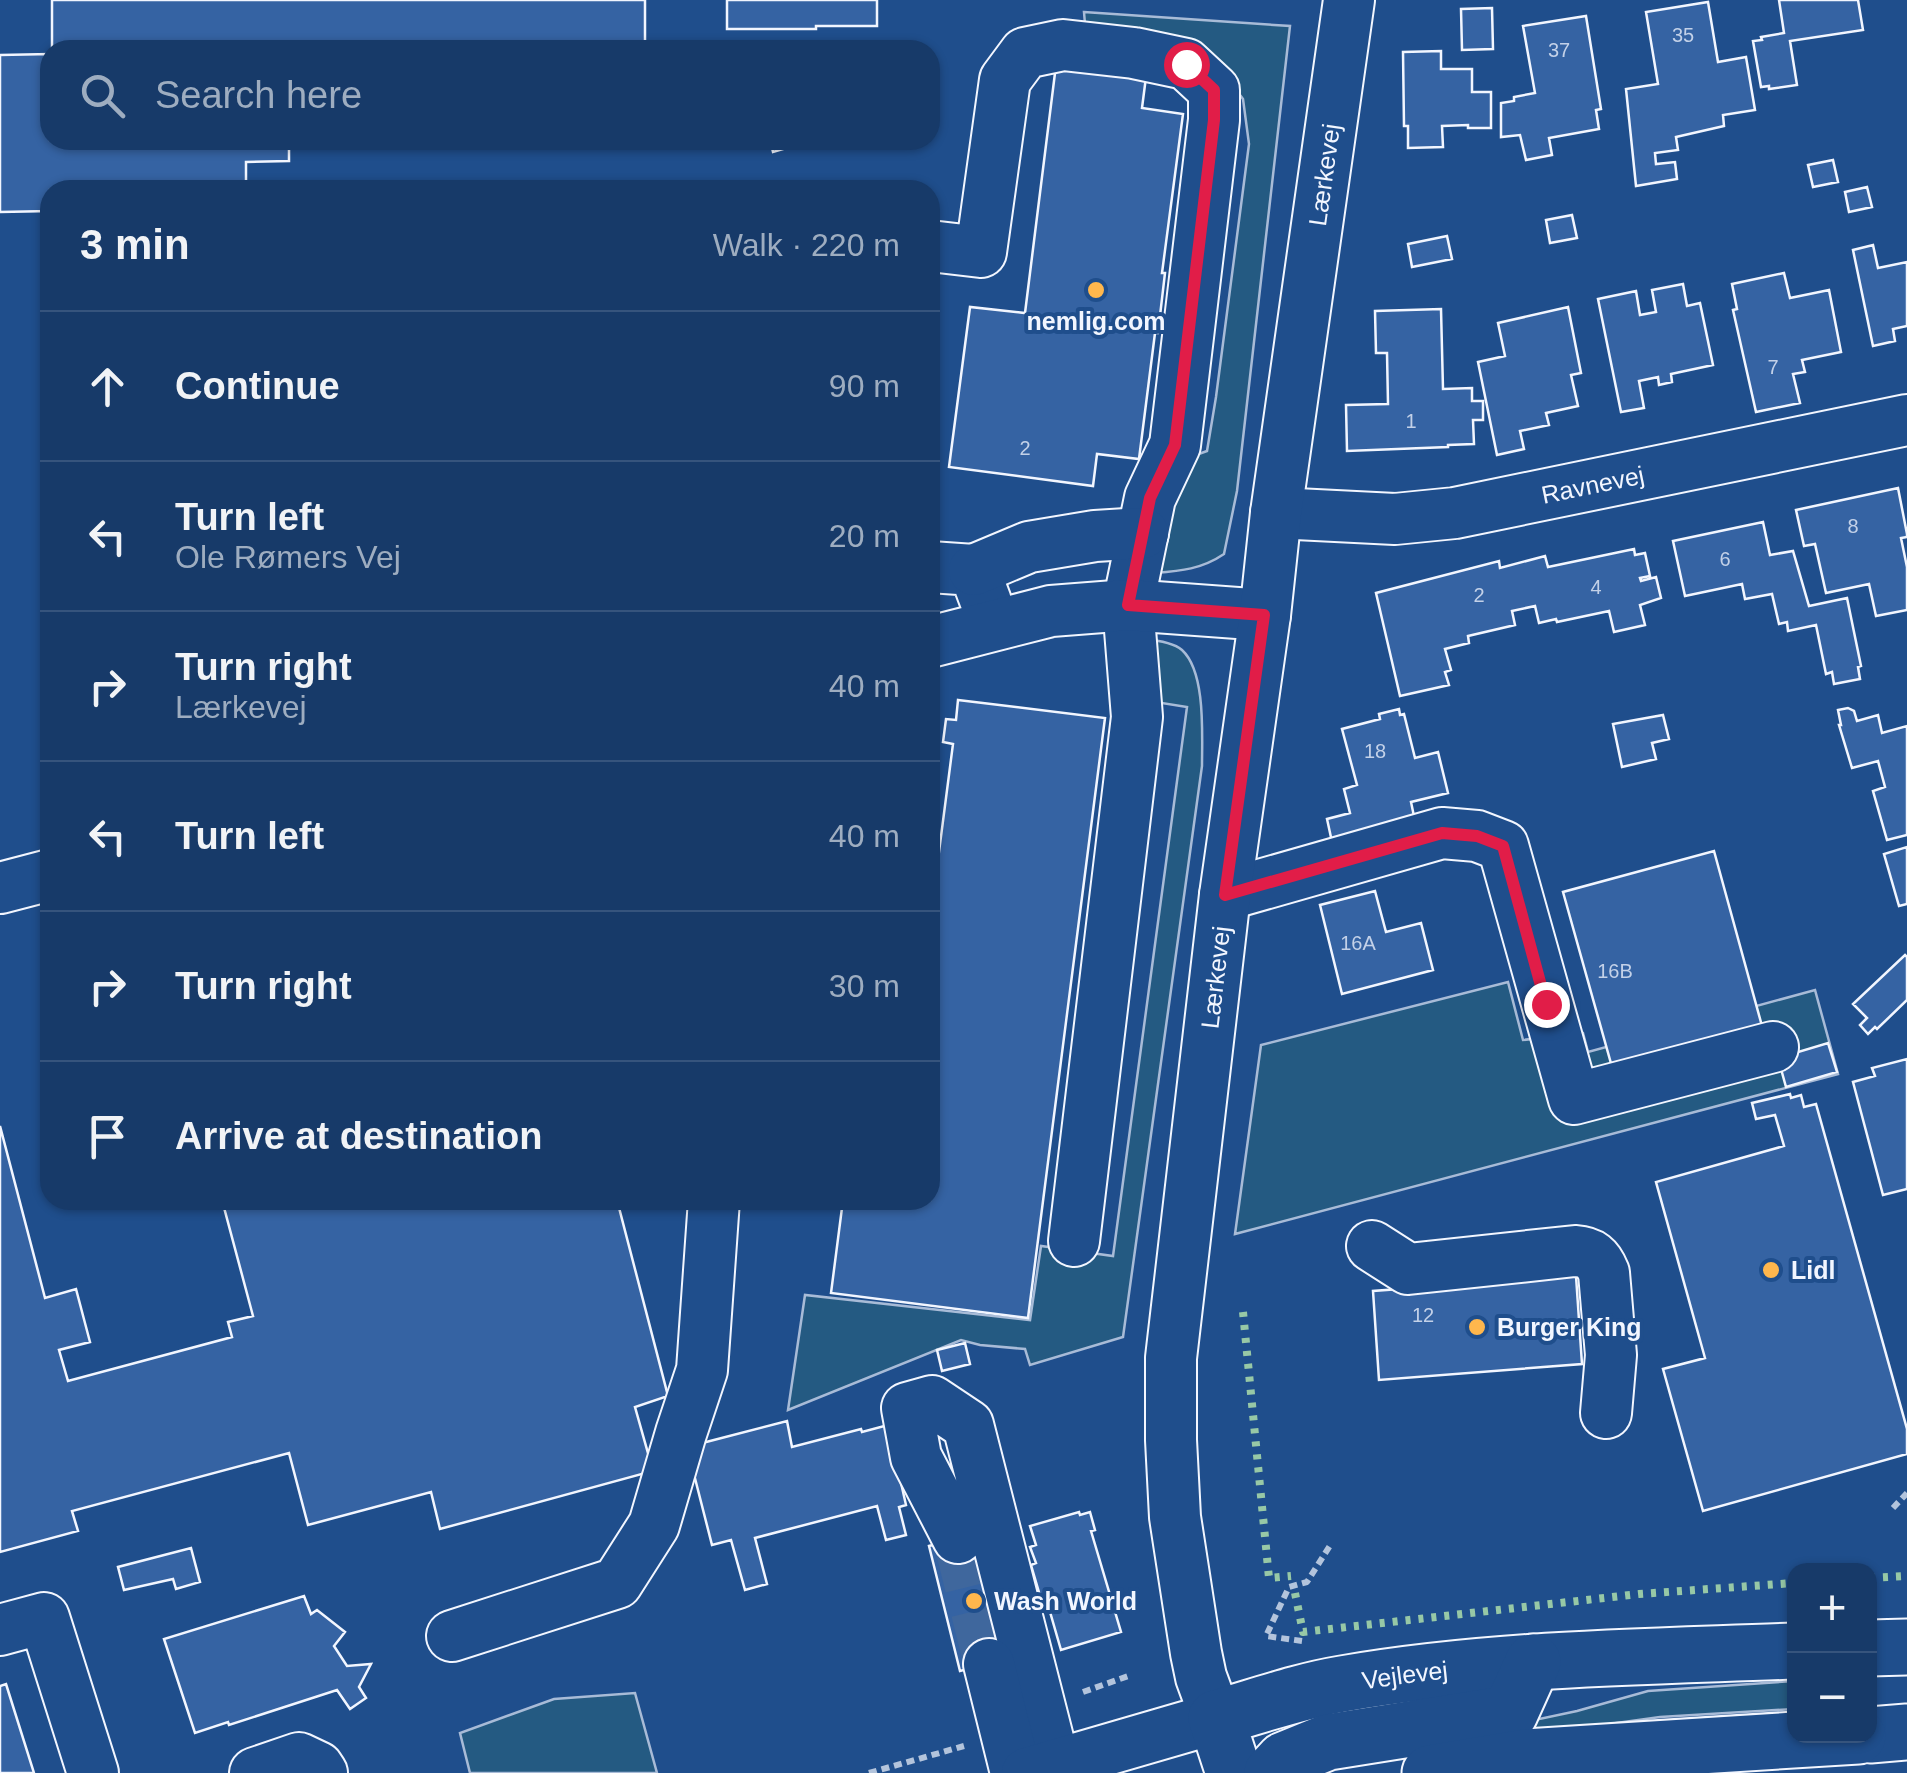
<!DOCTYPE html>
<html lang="en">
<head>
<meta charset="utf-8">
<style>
	body { margin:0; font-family:Helvetica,sans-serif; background:#20416f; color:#f1f3f6 }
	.controls { position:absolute; right:30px; bottom:30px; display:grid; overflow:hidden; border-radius:20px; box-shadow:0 2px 8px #0004 }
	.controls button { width:90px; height:90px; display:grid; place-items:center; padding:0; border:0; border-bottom:2px solid #36547d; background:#173a69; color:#f1f3f6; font:50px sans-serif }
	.stop { position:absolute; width:30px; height:30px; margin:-22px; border:8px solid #e11d48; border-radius:50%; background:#fff }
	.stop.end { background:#e11d48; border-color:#fff; box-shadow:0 2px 10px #0008 }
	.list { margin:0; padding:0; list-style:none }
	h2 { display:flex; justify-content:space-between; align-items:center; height:130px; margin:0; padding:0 40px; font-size:42px }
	h2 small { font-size:32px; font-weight:400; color:#9eadc0 }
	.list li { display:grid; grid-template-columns:65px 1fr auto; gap:30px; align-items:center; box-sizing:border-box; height:150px; padding:0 40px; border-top:2px solid #36547d }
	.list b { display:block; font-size:38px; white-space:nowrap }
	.list p { margin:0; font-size:32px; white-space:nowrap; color:#9eadc0 }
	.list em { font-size:32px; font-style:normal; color:#9eadc0 }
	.icon { flex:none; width:55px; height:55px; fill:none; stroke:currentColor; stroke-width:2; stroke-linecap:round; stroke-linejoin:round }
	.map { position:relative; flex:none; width:1907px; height:1773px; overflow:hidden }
	.search { position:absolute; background:#173a69; box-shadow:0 2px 8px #0004; left:40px; top:40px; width:900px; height:110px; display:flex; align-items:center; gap:25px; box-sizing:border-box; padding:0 35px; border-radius:30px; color:#9eadc0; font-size:38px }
	.panel { position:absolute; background:#173a69; box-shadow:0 2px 8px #0004; left:40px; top:180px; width:900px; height:1030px; border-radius:30px }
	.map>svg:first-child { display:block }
</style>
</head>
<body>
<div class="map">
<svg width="1907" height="1773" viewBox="0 0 1907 1773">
	<rect width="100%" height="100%" fill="#1f4e8c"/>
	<path fill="#245a82" stroke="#a8bbd7" stroke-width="2.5" d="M 1084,12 L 1290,26 L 1237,491 L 1224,554 C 1202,569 1181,571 1155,573 L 1185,459 L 1207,451 L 1216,397 L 1249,144 L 1243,99 L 1210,55 L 1195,41 L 1085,24 Z
		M 1144,639 C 1155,640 1173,642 1182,650 C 1206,672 1202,735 1202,766 L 1123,1337 L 1030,1365 L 1025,1349 L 980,1345 L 961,1340 L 788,1410 L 805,1295 L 1030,1320 L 1041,1246 L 1113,1256 L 1187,707 L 1149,701 Z
		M 1508,982 L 1523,1040 L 1583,1033 L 1588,1052 L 1815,990 L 1838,1074 L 1235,1234 L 1261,1045 Z
		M 1794,1681 L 1794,1709 L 1660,1717 L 1340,1761 L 1577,1711 L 1648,1691 Z
		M 635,1693 L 657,1773 L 470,1773 L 460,1733 L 554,1699 Z"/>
	<path fill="#3563a3" stroke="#f2f6ff" stroke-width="2.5" d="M 52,0 L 645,0 L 645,50 L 52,50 Z
		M 727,0 L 877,0 L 877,26 L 816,26 L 816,29 L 727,29 Z
		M 1779,0 L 1858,0 L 1863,30 L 1790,41 L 1797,85 L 1769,89 L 1769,86 L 1761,87 L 1753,41 L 1762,40 L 1761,37 L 1784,33 Z
		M 1708,2 L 1718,62 L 1746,57 L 1755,110 L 1723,115 L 1724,126 L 1676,137 L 1678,150 L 1655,153 L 1656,164 L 1675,162 L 1677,179 L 1636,186 L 1626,89 L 1658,84 L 1646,12 Z
		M 1492,8 L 1493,49 L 1462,50 L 1461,9 Z
		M 1586,16 L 1601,109 L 1596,110 L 1599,129 L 1549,138 L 1552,155 L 1526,160 L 1520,135 L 1501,137 L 1501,103 L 1514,101 L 1514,97 L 1535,93 L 1523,26 Z
		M 1441,51 L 1441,69 L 1472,69 L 1472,92 L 1491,92 L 1491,128 L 1468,128 L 1468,125 L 1442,126 L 1443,147 L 1408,148 L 1408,126 L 1404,126 L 1403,52 Z
		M 50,54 L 50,140 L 289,140 L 289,161 L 246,162 L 246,190 L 50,190 L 50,211 L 0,212 L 0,55 Z
		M 1056,65 L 1146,77 L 1142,108 L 1183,114 L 1162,273 L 1165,273 L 1158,333 L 1155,333 L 1139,459 L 1097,454 L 1093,486 L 949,467 L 970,307 L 1025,313 Z
		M 770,140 L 814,140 L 773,152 Z
		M 1833,160 L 1838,182 L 1813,187 L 1808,165 Z
		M 1867,187 L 1872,207 L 1849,212 L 1845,192 Z
		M 1572,215 L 1577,238 L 1550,243 L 1546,220 Z
		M 1447,236 L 1452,259 L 1412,267 L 1408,244 Z
		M 1873,245 L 1878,268 L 1907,262 L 1907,326 L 1893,329 L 1895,341 L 1873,346 L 1853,250 Z
		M 1784,273 L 1790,298 L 1829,290 L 1841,352 L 1802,360 L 1805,372 L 1793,374 L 1800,403 L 1756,412 L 1733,310 L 1737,309 L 1732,284 Z
		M 1683,284 L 1687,306 L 1700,303 L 1713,365 L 1671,374 L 1672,382 L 1659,385 L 1658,377 L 1639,381 L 1644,408 L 1621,412 L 1598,299 L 1636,291 L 1640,315 L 1656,312 L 1652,290 Z
		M 1568,307 L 1581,373 L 1571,375 L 1578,406 L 1546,413 L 1549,425 L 1520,431 L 1524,449 L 1497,455 L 1478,362 L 1505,356 L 1498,323 Z
		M 1441,309 L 1443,389 L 1472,388 L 1472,401 L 1483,401 L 1483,420 L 1473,420 L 1474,444 L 1448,445 L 1448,447 L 1347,451 L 1346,405 L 1388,404 L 1387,353 L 1376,353 L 1375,311 Z
		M 1898,488 L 1907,534 L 1907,537 L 1901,538 L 1907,567 L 1907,610 L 1876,616 L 1869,584 L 1826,593 L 1815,544 L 1804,546 L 1796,510 Z
		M 1763,522 L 1770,555 L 1793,551 L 1809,606 L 1847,598 L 1861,666 L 1858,667 L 1860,679 L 1834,684 L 1832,672 L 1826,674 L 1816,625 L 1788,631 L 1787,622 L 1779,624 L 1772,594 L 1745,599 L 1742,584 L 1685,596 L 1673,541 Z
		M 1634,549 L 1635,555 L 1645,553 L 1650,576 L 1640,578 L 1641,581 L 1656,577 L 1661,598 L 1640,605 L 1645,625 L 1614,632 L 1609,611 L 1557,622 L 1556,619 L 1539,623 L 1535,606 L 1512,611 L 1515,625 L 1468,636 L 1469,643 L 1445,649 L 1451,670 L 1445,672 L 1449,685 L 1400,696 L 1376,593 L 1499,561 L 1500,568 L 1545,556 L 1548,567 Z
		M 958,700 L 1105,718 L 1028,1318 L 831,1293 L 843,1200 L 930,1200 L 930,921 L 953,744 L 943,742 L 946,719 L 956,720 Z
		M 1848,708 L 1854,711 L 1857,721 L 1878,715 L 1882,733 L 1907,726 L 1907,835 L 1887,840 L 1873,791 L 1885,787 L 1878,761 L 1852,768 L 1839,725 L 1841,725 L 1838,710 Z
		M 1399,709 L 1400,715 L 1404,714 L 1415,758 L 1438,752 L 1448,793 L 1411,802 L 1415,821 L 1332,842 L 1327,819 L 1350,813 L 1344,789 L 1357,785 L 1342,729 L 1380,719 L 1379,714 Z
		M 1663,715 L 1669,739 L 1652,743 L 1656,759 L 1622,767 L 1613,724 Z
		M 1907,847 L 1907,904 L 1899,906 L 1884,854 Z
		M 1714,851 L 1762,1026 L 1612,1067 L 1563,892 Z
		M 1375,891 L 1386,932 L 1421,923 L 1433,970 L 1342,994 L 1320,905 Z
		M 1905,955 L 1907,957 L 1907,1000 L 1877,1029 L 1875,1027 L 1868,1034 L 1860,1025 L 1867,1018 L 1853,1004 Z
		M 1828,1043 L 1837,1072 L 1786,1087 L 1778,1058 Z
		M 1907,1059 L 1907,1189 L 1883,1195 L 1853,1082 L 1875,1076 L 1872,1068 Z
		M 1790,1094 L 1791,1098 L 1801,1095 L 1804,1107 L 1816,1104 L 1907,1429 L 1907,1454 L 1703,1511 L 1663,1369 L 1705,1358 L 1656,1182 L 1784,1146 L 1775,1115 L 1756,1119 L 1752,1103 Z
		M 0,1126 L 45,1298 L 76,1289 L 90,1342 L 59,1350 L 68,1381 L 232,1337 L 228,1322 L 253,1316 L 222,1200 L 617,1200 L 668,1396 L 635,1407 L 653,1471 L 440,1529 L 431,1492 L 308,1525 L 289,1453 L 72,1511 L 78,1531 L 0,1552 Z
		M 1576,1276 L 1582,1364 L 1379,1380 L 1373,1291 Z
		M 965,1343 L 970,1364 L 942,1371 L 937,1350 Z
		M 787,1421 L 792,1447 L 861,1429 L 862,1432 L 888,1425 L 906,1505 L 899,1507 L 906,1535 L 886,1540 L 877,1506 L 755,1538 L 767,1584 L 745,1590 L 731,1540 L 712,1545 L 687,1447 Z
		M 1079,1512 L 1080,1515 L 1090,1512 L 1095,1530 L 1091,1531 L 1121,1632 L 1061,1650 L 1048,1605 L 1043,1606 L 1031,1565 L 1036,1563 L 1030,1547 L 1036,1545 L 1030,1526 Z
		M 987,1531 L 1019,1656 L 960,1671 L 929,1546 Z
		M 191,1548 L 200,1582 L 176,1589 L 173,1579 L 124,1590 L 118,1567 Z
		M 304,1596 L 311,1614 L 317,1610 L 345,1632 L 334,1646 L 347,1666 L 371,1664 L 359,1687 L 366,1698 L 350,1709 L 337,1690 L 229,1725 L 228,1722 L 195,1733 L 164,1639 Z
		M 6,1684 L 34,1773 L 0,1773 L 0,1686 Z"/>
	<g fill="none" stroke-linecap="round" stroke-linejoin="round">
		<path stroke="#3f679d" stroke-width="50" stroke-dasharray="50 25" stroke-linecap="butt" d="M 958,1538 L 989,1664"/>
		<defs>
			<g id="minor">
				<path d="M 930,246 L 981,252 L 1005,80 L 1025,53 L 1063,45 L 1134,53 L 1186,64 L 1214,90 L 1214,120 L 1175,445 L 1150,498 L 1128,605 L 1137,717 L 1074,1241"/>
				<path id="s1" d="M 1276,513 L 1395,519 L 1455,513 L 1907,420"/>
				<path d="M 930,567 L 974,570 L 986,602"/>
				<path d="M 974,570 L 1029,547 L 1095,536 L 1143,533"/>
				<path d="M 930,642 L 1051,611 L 1128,605 L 1265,615"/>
				<path d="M 0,888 L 50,875"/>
				<path d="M 1225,895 L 1442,833 L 1477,836 L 1503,846 L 1574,1099 L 1773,1047"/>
				<path d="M 1372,1246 L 1408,1269 L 1575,1251 C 1591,1252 1598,1258 1604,1273 L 1611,1355 L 1606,1413"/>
				<path d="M 958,1538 L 916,1457 L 907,1408 L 932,1401 L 968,1425 L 1055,1766"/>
				<path d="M 0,1630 L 44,1618 L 93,1773"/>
				<path d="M 452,1636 L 617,1583 L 654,1525 L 681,1433 L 702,1370 L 714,1200"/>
				<path d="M 989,1664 L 1016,1773"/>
				<path d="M 255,1773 L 299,1758 L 318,1767 L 322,1773"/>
				<path id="s2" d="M 1027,1773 L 1216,1718 L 1201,1677 L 1196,1653 L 1175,1517 L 1171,1440 L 1171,1358 L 1225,895 L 1265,615 L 1276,513 L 1349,0"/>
			</g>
			<g id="major">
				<path d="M 1870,1648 L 1907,1647"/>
				<path d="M 1870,1735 L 1907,1732"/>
				<path id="s3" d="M 1234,1773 L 1216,1718 C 1258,1706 1300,1691 1342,1684 C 1492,1658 1644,1657 1794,1651"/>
				<path d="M 1272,1773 L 1284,1760 L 1328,1742 L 1510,1713 L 1533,1662"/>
				<path d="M 1430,1773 L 1526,1757 L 1858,1736"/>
			</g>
		</defs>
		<use href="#minor" stroke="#f2f6ff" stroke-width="54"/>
		<use href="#major" stroke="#f2f6ff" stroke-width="59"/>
		<path stroke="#b3c4dc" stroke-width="6" stroke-dasharray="8 5" stroke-linecap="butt" d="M 1893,1508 L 1907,1493
			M 1302,1641 L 1266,1636 L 1289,1587 L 1307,1582 L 1331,1544
			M 1083,1692 L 1131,1675
			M 869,1773 L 964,1746"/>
		<use href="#minor" stroke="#1f4e8c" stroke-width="50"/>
		<use href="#major" stroke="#1f4e8c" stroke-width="55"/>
		<path stroke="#97c8a6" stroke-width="8" stroke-dasharray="5 8" stroke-linecap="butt" d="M 1243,1312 L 1269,1578 L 1291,1576
			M 1870,1578 L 1907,1576
			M 1295,1593 L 1303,1632 L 1639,1594 L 1794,1583"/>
	</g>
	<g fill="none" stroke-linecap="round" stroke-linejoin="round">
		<path stroke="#e11d48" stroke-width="12" d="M 1186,64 L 1214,90 L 1214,120 L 1175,445 L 1150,498 L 1128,605 L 1264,615 L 1225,895 L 1442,833 L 1477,836 L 1503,846 L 1546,1004"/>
	</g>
	<g fill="#ffb74d" stroke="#1f4e8c" stroke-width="4">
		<circle cx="1096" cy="290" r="10"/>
		<circle cx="1771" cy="1270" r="10"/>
		<circle cx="1477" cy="1327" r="10"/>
		<circle cx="974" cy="1601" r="10"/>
	</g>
	<g text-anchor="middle" stroke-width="8" stroke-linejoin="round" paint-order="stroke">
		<g font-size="20" fill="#c3d1e8">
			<text x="1683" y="42">35</text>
			<text x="1559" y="57">37</text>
			<text x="1773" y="374">7</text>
			<text x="1411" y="428">1</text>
			<text x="1025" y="455">2</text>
			<text x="1853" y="533">8</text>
			<text x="1725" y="566">6</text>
			<text x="1596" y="594">4</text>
			<text x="1479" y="602">2</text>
			<text x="1375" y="758">18</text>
			<text x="1358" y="950">16A</text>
			<text x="1615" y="978">16B</text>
			<text x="1423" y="1322">12</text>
		</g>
		<g font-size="25" fill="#f2f6ff" stroke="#1f4e8c">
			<text dy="9" stroke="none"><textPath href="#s2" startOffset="1755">Lærkevej</textPath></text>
			<text dy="9" stroke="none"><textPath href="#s1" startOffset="320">Ravnevej</textPath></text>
			<text dy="9" stroke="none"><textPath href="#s2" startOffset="945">Lærkevej</textPath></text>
			<text dy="9" stroke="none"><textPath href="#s3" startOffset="252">Vejlevej</textPath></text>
		</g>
		<g font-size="25" font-weight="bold" fill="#f2f6ff" stroke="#1f4e8c" text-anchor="start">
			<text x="1096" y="330" text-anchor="middle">nemlig.com</text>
			<text x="1791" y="1279">Lidl</text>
			<text x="1497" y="1336">Burger King</text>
			<text x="994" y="1610">Wash World</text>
		</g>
	</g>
</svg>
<div class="controls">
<button>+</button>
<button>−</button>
</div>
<div class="stop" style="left:1186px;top:64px"></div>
<div class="stop end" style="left:1546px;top:1004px"></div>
<div class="search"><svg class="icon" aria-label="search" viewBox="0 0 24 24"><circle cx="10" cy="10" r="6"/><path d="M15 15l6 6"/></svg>Search here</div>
<section class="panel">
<h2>3 min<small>Walk · 220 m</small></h2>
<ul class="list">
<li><svg class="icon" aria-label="ahead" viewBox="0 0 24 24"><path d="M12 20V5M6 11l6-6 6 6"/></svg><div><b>Continue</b></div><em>90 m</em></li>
<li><svg class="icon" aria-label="left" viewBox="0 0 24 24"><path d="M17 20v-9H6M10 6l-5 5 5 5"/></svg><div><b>Turn left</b><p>Ole Rømers Vej</p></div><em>20 m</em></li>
<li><svg class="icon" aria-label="right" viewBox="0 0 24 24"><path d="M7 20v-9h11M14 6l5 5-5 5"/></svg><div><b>Turn right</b><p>Lærkevej</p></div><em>40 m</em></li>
<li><svg class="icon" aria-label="left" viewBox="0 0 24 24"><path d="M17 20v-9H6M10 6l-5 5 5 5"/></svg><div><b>Turn left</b></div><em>40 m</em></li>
<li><svg class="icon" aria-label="right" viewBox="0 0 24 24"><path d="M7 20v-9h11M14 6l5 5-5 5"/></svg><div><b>Turn right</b></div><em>30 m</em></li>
<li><svg class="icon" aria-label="arrive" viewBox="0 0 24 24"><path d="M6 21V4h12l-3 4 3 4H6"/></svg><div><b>Arrive at destination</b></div></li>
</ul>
</section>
</div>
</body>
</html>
